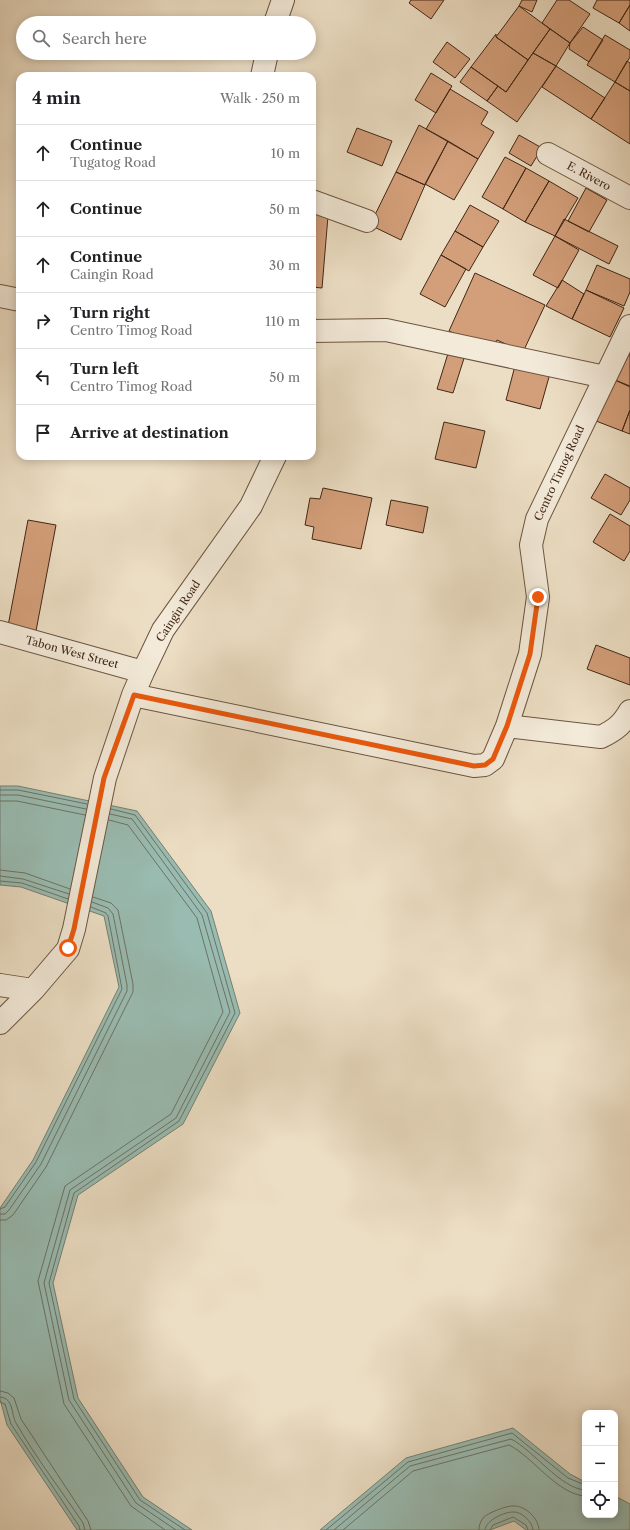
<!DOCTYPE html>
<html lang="en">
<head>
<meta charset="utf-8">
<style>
	body { margin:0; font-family:"Libre Caslon Text",serif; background:#f6f6f6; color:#202124 }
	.controls { position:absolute; right:12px; bottom:12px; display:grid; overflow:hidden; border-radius:8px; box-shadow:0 2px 10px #0003 }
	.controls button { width:36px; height:36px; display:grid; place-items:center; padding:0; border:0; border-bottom:1px solid #e0e0e0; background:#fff; color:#202124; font:20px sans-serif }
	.stop { position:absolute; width:12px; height:12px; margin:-9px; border:3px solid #ea580c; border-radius:50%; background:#fff }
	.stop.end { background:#ea580c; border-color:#fff; box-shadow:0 1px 4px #0008 }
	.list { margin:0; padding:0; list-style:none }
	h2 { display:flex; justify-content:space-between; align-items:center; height:52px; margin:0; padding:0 16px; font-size:17px }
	h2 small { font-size:13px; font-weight:400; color:#757577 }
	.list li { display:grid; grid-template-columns:26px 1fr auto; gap:12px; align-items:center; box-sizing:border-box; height:56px; padding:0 16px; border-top:1px solid #e0e0e0 }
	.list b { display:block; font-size:15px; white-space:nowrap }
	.list p { margin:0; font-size:13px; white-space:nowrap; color:#757577 }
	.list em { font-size:13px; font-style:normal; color:#757577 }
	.icon { flex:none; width:22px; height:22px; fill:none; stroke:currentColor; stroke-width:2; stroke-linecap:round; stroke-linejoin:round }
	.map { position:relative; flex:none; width:630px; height:1530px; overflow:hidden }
	.search { position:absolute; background:#fff; box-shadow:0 2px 10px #0003; left:16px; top:16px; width:300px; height:44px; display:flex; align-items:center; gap:10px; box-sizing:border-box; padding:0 14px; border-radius:22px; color:#757577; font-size:15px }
	.panel { position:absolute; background:#fff; box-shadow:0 2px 10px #0003; left:16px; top:72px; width:300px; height:388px; border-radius:12px }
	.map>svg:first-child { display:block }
</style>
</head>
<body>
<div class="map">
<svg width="630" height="1530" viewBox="0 0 630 1530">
	<rect width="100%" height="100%" fill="#ecdec4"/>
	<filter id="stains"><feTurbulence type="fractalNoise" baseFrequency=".005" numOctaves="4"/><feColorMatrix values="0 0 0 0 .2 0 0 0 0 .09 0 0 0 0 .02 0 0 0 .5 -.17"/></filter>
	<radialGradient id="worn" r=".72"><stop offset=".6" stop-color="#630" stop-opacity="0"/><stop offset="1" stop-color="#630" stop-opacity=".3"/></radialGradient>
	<path fill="#99bcb2" stroke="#768073" d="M 0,786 L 18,786 L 137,811 L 211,911 L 240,1013 L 183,1124 L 78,1195 L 53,1283 L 78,1398 L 143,1497 L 192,1530 L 77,1530 L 7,1425 L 0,1399 L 0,1208 L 33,1160 L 119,987 L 104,916 L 21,887 L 0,885 Z
		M 513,1428 L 570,1474 L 585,1482 L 585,1515 L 615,1515 L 615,1496 L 630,1504 L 630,1530 L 526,1530 L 514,1521 L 490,1530 L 320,1530 L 406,1458 Z"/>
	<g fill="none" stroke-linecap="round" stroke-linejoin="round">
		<path stroke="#6d7264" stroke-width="1" d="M 0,790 L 18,790 L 87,804
			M 0,795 L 18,795 L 86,809
			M 0,801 L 17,801 L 85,815
			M 111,809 L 135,815 L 207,913 L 235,1013 L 179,1121 L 74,1193 L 49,1283 L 74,1399 L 140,1500 L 185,1530
			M 110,814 L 132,819 L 202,915 L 230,1012 L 176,1118 L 70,1190 L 44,1283 L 69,1400 L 136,1503 L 176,1530
			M 109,820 L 128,825 L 197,918 L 223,1012 L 171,1114 L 65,1186 L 38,1281 L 64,1404 L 131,1506 L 165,1530
			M 0,870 L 25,873 L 70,889
			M 0,876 L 23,879 L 69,894
			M 0,881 L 22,883 L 68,899
			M 0,1209 L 5,1207 L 36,1162 L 122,989 L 108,916 L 106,913 L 91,907
			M 0,1214 L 5,1214 L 9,1210 L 41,1164 L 127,991 L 127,985 L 113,914 L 108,908 L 92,902
			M 0,1220 L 6,1220 L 13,1215 L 46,1167 L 133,992 L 133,984 L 118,910 L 111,903 L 93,897
			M 0,1391 L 8,1393 L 14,1398 L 21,1419 L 88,1521 L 91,1530
			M 0,1397 C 14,1398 11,1414 16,1423 C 36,1458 61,1490 83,1523 L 85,1530
			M 0,1402 L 5,1404 L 11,1424 L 79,1526 L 80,1530
			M 326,1530 L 408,1462 L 512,1433 L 568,1478 L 585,1485
			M 334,1530 L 410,1466 L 511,1439 C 532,1449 561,1489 585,1490
			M 343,1530 L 413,1471 L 509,1445 C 532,1456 558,1495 585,1496
			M 479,1530 C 479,1526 480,1522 483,1518 C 487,1513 508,1505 514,1506 C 526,1506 539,1519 539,1530
			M 485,1530 C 486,1520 504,1512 513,1512 C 521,1511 533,1522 533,1530
			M 490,1530 L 493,1525 L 513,1517 L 526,1525 L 528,1530"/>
	</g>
	<path fill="#d39f7a" stroke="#412715" d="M 411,0 L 444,0 L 431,19 L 409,3 Z
		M 522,0 L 537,0 L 532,12 L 519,6 Z
		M 557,0 L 569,0 L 590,14 L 570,43 L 542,23 Z
		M 597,0 L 630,0 L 630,5 L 619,23 L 593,8 Z
		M 630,5 L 630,31 L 619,23 Z
		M 519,6 L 550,29 L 528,60 L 496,37 Z
		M 583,27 L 603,40 L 589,62 L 569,49 L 570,43 Z
		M 550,29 L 570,43 L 556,66 L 533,53 Z
		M 496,34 L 496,37 L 528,60 L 506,92 L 471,67 Z
		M 605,35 L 630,50 L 630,57 L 615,82 L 587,65 Z
		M 447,42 L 470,59 L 455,78 L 433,62 Z
		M 533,53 L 556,66 L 517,122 L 487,101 L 498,86 L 506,92 Z
		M 627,61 L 630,63 L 630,91 L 615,82 Z
		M 556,66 L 605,98 L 591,119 L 542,87 Z
		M 471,67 L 498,86 L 487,101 L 460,82 Z
		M 431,73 L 452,86 L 436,113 L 415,100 Z
		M 615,82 L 630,91 L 630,144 L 591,119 Z
		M 450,89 L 488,112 L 481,124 L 494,132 L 478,159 L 426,129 Z
		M 419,125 L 448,141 L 425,185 L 396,172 Z
		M 357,128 L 392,141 L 382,166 L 347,152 Z
		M 519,135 L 542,148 L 531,166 L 509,153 Z
		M 448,141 L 478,159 L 454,200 L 425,184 Z
		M 505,157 L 526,168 L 503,209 L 482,197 Z
		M 526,168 L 549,181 L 525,222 L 503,209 Z
		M 396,172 L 425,185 L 401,240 L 370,225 Z
		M 549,181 L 578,198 L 555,236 L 525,222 Z
		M 586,188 L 607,200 L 589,232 L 568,221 Z
		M 470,205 L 499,221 L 483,247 L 455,231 Z
		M 312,211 L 328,216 L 322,288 L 312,287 Z
		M 564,219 L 618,246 L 609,264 L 555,236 Z
		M 455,231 L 483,247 L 469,271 L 441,255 Z
		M 555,236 L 579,250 L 558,288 L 533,275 Z
		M 441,255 L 466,269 L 445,307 L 420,294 Z
		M 597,265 L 630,279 L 630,292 L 624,306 L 586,290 Z
		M 475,273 L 545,305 L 523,352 L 497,340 L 492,351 L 449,331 Z
		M 562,280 L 584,294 L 572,319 L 546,306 Z
		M 586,290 L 624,308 L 610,337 L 572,319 Z
		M 450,347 L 466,352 L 453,393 L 437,389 Z
		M 627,353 L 630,355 L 630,386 L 615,380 Z
		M 516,362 L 551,370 L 540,409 L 506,400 Z
		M 615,380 L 630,387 L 630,410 L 622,431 L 596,421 Z
		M 630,410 L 630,434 L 622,431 Z
		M 444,422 L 485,431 L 476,468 L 435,459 Z
		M 605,474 L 630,488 L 630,500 L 621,515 L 591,498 Z
		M 323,488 L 372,498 L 361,549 L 312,539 L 314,527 L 305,525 L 310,498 L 320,499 Z
		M 391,500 L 428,507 L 423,533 L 386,525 Z
		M 610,514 L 630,526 L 630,551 L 624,561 L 593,542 Z
		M 28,520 L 56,525 L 36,631 L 8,626 Z
		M 596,645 L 630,658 L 630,685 L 587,669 Z"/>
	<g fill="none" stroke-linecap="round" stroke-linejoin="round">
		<defs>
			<path id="minor" d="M 275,23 L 283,0
				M 262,76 L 267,53
				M 548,154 L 630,198
				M 312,201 L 367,221
				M 0,296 L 20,300
				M 312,331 L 386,330 L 605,377
				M 0,632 L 143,672
				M 133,695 L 474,766 L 485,765 L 493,759 L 507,726 L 530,654 L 538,597 L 531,545 L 537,519 L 630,326
				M 507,726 L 601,737 C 615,730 622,725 630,711
				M 0,985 L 33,990
				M 0,1023 L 33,990 L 68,949 L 74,929 L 105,778 L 133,695 L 143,672 L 163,630 L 251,506 L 275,456"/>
		</defs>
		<use href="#minor" stroke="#6c5541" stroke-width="24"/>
		<use href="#minor" stroke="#f3ead9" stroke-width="22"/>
	</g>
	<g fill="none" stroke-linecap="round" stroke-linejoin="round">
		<path stroke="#ea580c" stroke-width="5" d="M 68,948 L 74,929 L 104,778 L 134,695 L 474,766 L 485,765 L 493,759 L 507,726 L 530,654 L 538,597"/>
	</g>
	<g text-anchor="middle" stroke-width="3" stroke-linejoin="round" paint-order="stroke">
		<g font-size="11" fill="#412715" stroke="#f3ead9">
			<text transform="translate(589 176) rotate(28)" y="4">E. Rivero</text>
			<text transform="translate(559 473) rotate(-65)" y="4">Centro Timog Road</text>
			<text transform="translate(178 611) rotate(-57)" y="4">Caingin Road</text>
			<text transform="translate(72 652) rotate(15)" y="4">Tabon West Street</text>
		</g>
	</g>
	<rect width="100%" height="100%" filter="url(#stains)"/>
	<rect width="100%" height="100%" fill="url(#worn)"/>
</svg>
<div class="controls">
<button>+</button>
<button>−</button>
<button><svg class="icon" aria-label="locate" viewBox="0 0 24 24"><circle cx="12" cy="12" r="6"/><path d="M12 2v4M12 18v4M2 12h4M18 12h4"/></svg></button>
</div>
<div class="stop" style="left:68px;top:948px"></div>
<div class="stop end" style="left:538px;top:597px"></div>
<div class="search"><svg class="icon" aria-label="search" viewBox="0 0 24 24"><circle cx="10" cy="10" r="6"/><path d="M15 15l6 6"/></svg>Search here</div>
<section class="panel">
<h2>4 min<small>Walk · 250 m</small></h2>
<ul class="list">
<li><svg class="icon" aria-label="ahead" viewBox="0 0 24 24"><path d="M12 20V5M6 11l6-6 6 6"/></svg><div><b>Continue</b><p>Tugatog Road</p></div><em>10 m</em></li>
<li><svg class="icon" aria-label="ahead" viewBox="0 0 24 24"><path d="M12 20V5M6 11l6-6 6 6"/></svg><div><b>Continue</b></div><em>50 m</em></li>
<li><svg class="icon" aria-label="ahead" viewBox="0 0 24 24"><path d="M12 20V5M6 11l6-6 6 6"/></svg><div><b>Continue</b><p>Caingin Road</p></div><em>30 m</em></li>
<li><svg class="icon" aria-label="right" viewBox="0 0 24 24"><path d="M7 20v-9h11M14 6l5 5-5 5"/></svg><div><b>Turn right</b><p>Centro Timog Road</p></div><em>110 m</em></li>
<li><svg class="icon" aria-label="left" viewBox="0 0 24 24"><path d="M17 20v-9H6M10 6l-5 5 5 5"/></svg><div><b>Turn left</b><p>Centro Timog Road</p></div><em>50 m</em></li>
<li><svg class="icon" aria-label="arrive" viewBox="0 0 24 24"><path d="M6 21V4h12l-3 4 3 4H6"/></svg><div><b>Arrive at destination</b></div></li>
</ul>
</section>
</div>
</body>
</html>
